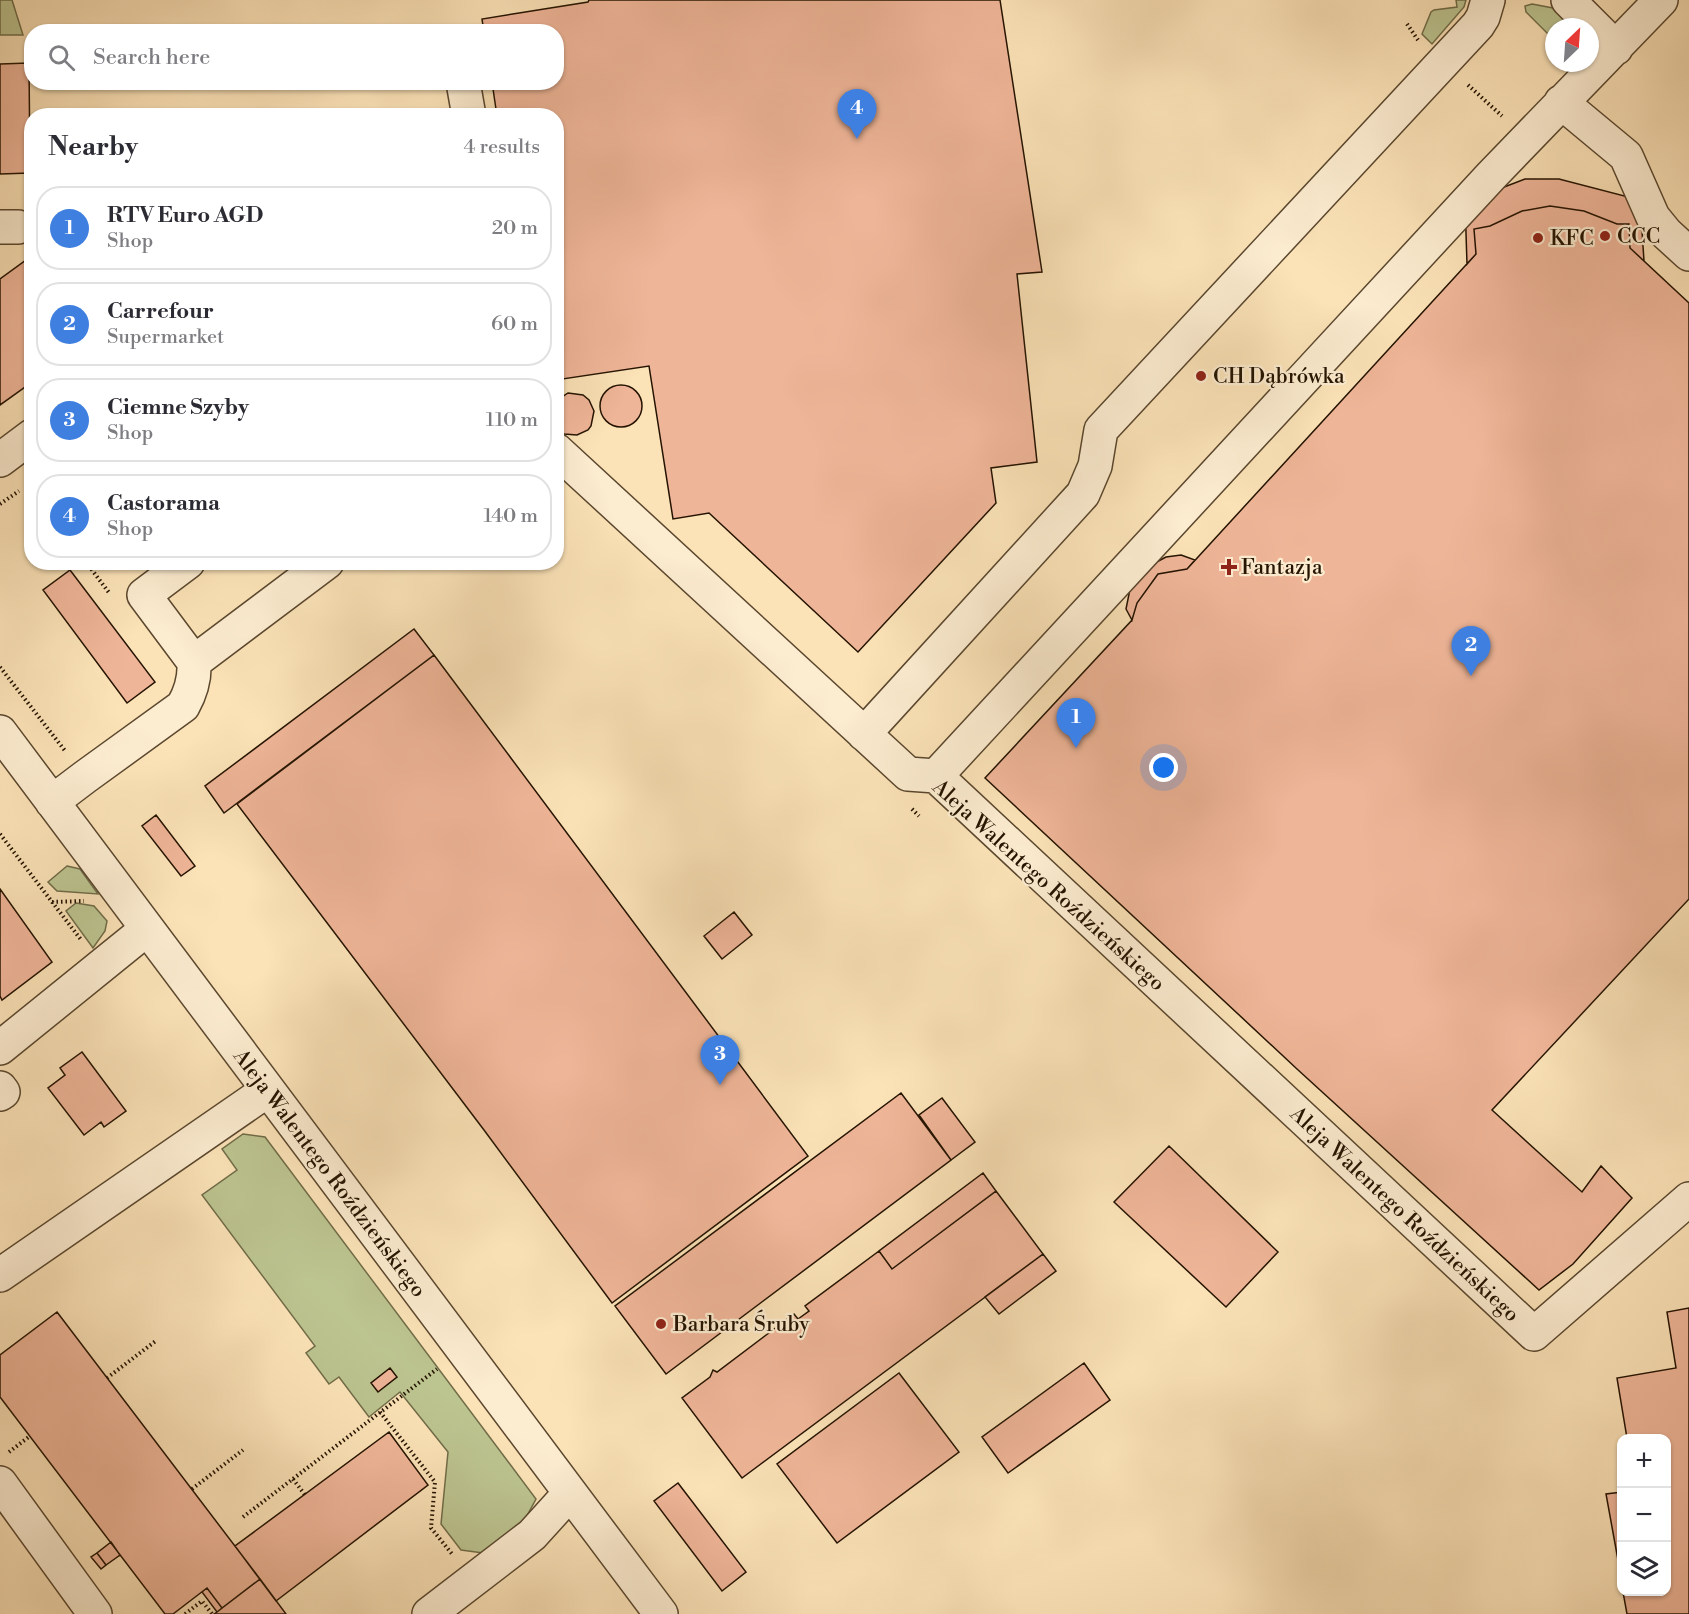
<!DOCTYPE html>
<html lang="en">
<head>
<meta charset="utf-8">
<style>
	body { margin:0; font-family:"Libre Bodoni",serif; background:#f2f2f3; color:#2b2b33 }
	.controls { position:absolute; right:18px; bottom:18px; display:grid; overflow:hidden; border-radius:12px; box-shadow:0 2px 4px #0004 }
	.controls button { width:54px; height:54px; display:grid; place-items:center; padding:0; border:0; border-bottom:2px solid #e1e1e2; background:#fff; color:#2b2b33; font:30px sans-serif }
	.compass { position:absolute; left:1545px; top:18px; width:54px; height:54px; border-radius:50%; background:#fff; box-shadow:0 2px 4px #0004; rotate:25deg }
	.you { position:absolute; left:1164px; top:768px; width:21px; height:21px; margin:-15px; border:4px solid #fff; border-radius:50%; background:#1a73e8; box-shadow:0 0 0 9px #1a73e833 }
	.badge { display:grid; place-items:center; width:39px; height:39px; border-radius:50%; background:#8f2418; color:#fff; font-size:20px; font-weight:700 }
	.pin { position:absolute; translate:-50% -50px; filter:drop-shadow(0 2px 3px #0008) }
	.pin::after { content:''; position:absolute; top:32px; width:21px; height:18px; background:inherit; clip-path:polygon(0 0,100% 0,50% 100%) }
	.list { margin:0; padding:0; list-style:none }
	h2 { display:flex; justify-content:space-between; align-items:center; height:78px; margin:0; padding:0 24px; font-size:26px }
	h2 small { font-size:20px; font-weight:400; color:#7c7c81 }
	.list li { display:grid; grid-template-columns:39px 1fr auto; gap:18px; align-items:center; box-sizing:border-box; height:84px; margin:0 12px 12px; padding:0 12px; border:2px solid #e1e1e2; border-radius:24px }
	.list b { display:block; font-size:22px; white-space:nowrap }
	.list p { margin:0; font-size:20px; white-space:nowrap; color:#7c7c81 }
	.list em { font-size:20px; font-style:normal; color:#7c7c81 }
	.icon { flex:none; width:33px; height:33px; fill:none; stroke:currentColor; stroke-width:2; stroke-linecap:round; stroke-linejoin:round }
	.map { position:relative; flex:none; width:1689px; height:1614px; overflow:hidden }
	.search { position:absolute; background:#fff; box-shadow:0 2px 4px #0004; left:24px; top:24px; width:540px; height:66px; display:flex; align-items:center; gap:15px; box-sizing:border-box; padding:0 21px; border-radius:24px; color:#7c7c81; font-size:22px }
	.panel { position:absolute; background:#fff; box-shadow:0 2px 4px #0004; left:24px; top:108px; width:540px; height:462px; border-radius:24px }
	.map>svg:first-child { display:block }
</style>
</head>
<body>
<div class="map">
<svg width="1689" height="1614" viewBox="0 0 1689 1614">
	<rect width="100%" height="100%" fill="#fbe2b7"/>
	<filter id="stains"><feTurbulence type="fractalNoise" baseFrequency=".00333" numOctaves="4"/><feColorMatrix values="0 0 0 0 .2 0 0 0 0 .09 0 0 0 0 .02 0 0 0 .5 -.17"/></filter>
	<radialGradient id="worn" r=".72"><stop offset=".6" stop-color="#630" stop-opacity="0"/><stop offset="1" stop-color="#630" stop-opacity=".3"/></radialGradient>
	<path fill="#bcc490" stroke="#706c48" stroke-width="1.5" d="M 0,0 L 12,0 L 23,35 L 0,35 Z
		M 1456,0 L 1466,0 L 1464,7 L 1432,44 L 1422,34 L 1431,12 L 1434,10 L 1457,7 Z
		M 1532,4 L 1553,8 L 1570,24 L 1567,27 L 1554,27 L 1554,40 L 1526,12 L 1525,6 Z
		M 67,866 L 80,869 L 98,894 L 57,891 L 48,882 Z
		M 76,903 L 94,906 L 107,921 L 105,931 L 93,948 L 66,911 Z
		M 243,1134 L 265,1137 L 536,1499 L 523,1523 L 483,1553 L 461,1550 L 441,1524 L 448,1452 L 400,1392 L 369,1417 L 339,1377 L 329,1384 L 306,1353 L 315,1346 L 202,1195 L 237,1170 L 222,1149 Z"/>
	<path fill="#efb598" stroke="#241300" stroke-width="1.5" d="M 589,0 L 1000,0 L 1042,272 L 1017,274 L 1037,462 L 991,468 L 996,503 L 858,652 L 709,513 L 673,519 L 649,366 L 556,380 L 556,116 L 497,116 L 492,82 L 556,82 L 556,32 L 484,32 L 482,19 L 588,2 Z
		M 29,63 L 30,173 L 0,174 L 0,64 Z
		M 1525,179 L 1559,179 L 1640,200 L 1644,261 L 1630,248 L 1629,224 L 1617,224 L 1584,211 L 1550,206 L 1522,211 L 1490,226 L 1474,229 L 1476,254 L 1467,264 L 1465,202 Z
		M 1550,206 L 1584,211 L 1617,224 L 1629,224 L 1630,248 L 1689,303 L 1689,899 L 1492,1110 L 1582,1192 L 1601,1166 L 1632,1198 L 1573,1264 L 1539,1290 L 1297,1069 L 985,778 L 1132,620 L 1137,603 L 1158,574 L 1187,569 L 1476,254 L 1474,229 L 1490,226 L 1522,211 Z
		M 30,238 L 32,238 L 32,382 L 0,405 L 0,279 L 30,257 Z
		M600 406a21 21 0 1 1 42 0a21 21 0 1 1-42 0Z
		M 568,393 L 583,395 L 589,400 L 594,411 L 591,426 L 588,430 L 577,435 L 564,434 L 556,427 L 556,401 Z
		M 1181,555 L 1195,560 L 1187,569 L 1158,574 L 1137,603 L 1132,620 L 1126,609 L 1130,589 L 1149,566 L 1166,557 Z
		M 70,570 L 155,682 L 127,703 L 43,590 Z
		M 414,629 L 434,655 L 224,813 L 205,786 Z
		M 434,655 L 808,1156 L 612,1303 L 484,1130 L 237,804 Z
		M 156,815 L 195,866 L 181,876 L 142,826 Z
		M 0,889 L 52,962 L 2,1000 L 0,996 Z
		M 734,912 L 752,935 L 722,959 L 704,936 Z
		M 82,1052 L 126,1111 L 104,1127 L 101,1122 L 84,1135 L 48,1088 L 65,1075 L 60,1068 Z
		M 901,1093 L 951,1160 L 666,1374 L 615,1306 Z
		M 942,1098 L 975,1142 L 951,1160 L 919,1115 Z
		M 1169,1146 L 1278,1252 L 1226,1307 L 1114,1202 Z
		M 983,1173 L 996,1191 L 892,1269 L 879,1251 Z
		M 996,1191 L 1043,1254 L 742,1478 L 682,1398 L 710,1377 L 713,1370 L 717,1372 L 794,1314 L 798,1319 L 809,1311 L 805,1306 L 879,1251 L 892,1269 Z
		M 1043,1254 L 1056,1271 L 999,1314 L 985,1297 Z
		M 1689,1308 L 1689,1614 L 1627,1614 L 1623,1592 L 1666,1592 L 1666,1438 L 1627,1438 L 1617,1378 L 1676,1368 L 1667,1312 Z
		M 57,1312 L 260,1579 L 222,1608 L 207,1588 L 173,1614 L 165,1614 L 0,1397 L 0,1355 Z
		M 1084,1363 L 1110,1400 L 1008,1473 L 982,1437 Z
		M 390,1368 L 397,1377 L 378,1392 L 371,1383 Z
		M 899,1373 L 959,1452 L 837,1543 L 777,1464 Z
		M 389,1432 L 428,1485 L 276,1601 L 235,1546 Z
		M 678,1483 L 746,1572 L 722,1591 L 654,1501 Z
		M 1622,1492 L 1622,1582 L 1606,1494 Z
		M 111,1542 L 120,1555 L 106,1565 L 97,1553 Z
		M 97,1553 L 106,1565 L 101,1569 L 91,1557 Z
		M 260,1579 L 286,1614 L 214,1614 L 217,1612 Z
		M 207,1588 L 222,1608 L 217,1612 L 202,1592 Z"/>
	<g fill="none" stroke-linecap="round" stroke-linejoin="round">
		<defs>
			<path id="minor" d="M 1568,0 L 1616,48
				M 463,82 L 469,116
				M 1561,102 L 1626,156 L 1653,217 L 1666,233 L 1689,254
				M 0,227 L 18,227
				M 556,450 L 908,774 L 936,776 L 1534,1334 L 1689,1199
				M 0,460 L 32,436
				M 188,562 L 144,595 L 194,662 L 327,562
				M 0,732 L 661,1614
				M 864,734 L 1083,494 L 1095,466 L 1101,430 L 1478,25 L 1483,17 L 1488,0
				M 936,776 L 1491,176 L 1661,0
				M 52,802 L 85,777 L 183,706 C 191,692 195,678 194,662
				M 0,1048 L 147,929
				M 0,1088 L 3,1092 L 0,1094
				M 0,1275 L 268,1090
				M 0,1483 L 95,1614
				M 429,1614 L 532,1535 L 570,1493"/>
		</defs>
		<use href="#minor" stroke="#5a472e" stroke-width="36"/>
		<path stroke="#241300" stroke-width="4" stroke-dasharray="1.5 3" stroke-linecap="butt" d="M 1407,24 L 1418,40
			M 1468,85 L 1502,116
			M 27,484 L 32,490
			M 0,504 L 19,491
			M 86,562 L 110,594
			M 0,667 L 66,752
			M 912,809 L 919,816
			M 0,834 L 82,941
			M 52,902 L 84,901
			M 107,1378 L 157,1340
			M 380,1412 L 435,1482 L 431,1528 L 452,1554
			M 9,1452 L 30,1436
			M 293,1479 L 305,1495
			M 192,1489 L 243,1450
			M 243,1517 L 437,1369
			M 185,1614 L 202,1601 L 212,1614"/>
		<use href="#minor" stroke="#fcecd0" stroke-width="33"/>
	</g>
	<g fill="#8f2418" stroke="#fcecd0" stroke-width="2">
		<circle cx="1605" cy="236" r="6"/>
		<circle cx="1538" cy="238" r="6"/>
		<circle cx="1201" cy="376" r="6"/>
		<path d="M1226 558h6v6h6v6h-6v6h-6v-6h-6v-6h6z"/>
		<circle cx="661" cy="1324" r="6"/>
	</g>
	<g text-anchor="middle" stroke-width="4.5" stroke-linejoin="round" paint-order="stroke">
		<g font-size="21" fill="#241300" stroke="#fcecd0" text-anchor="start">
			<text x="1617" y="243">CCC</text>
			<text x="1550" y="245">KFC</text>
			<text x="1213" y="383">CH Dąbrówka</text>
			<text x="1241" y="574">Fantazja</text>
			<text x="673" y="1331">Barbara Śruby</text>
		</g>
		<g font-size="21" fill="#241300" stroke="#fcecd0">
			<text transform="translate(1049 885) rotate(42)" y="7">Aleja Walentego Roździeńskiego</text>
			<text transform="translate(330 1173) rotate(53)" y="7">Aleja Walentego Roździeńskiego</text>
			<text transform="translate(1405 1214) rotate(43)" y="7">Aleja Walentego Roździeńskiego</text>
		</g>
	</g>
	<rect width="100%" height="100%" filter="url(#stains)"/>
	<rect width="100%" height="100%" fill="url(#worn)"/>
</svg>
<div class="controls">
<button>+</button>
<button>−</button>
<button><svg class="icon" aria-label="layers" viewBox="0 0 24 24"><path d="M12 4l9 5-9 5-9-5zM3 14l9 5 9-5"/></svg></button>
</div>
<svg class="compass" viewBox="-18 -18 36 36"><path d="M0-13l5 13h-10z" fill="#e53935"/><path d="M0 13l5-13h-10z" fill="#7c7c81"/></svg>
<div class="you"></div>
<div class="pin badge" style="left:1076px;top:748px;background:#3f7fe0">1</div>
<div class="pin badge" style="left:1471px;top:676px;background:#3f7fe0">2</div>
<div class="pin badge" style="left:720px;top:1085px;background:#3f7fe0">3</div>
<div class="pin badge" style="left:857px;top:139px;background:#3f7fe0">4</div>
<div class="search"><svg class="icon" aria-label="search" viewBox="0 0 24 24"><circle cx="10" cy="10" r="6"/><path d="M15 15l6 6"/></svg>Search here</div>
<section class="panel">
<h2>Nearby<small>4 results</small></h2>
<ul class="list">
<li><span class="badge" style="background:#3f7fe0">1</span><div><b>RTV Euro AGD</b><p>Shop</p></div><em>20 m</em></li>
<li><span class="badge" style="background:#3f7fe0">2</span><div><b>Carrefour</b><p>Supermarket</p></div><em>60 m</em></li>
<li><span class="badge" style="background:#3f7fe0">3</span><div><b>Ciemne Szyby</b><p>Shop</p></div><em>110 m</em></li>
<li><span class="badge" style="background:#3f7fe0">4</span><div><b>Castorama</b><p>Shop</p></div><em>140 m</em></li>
</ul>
</section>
</div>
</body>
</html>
